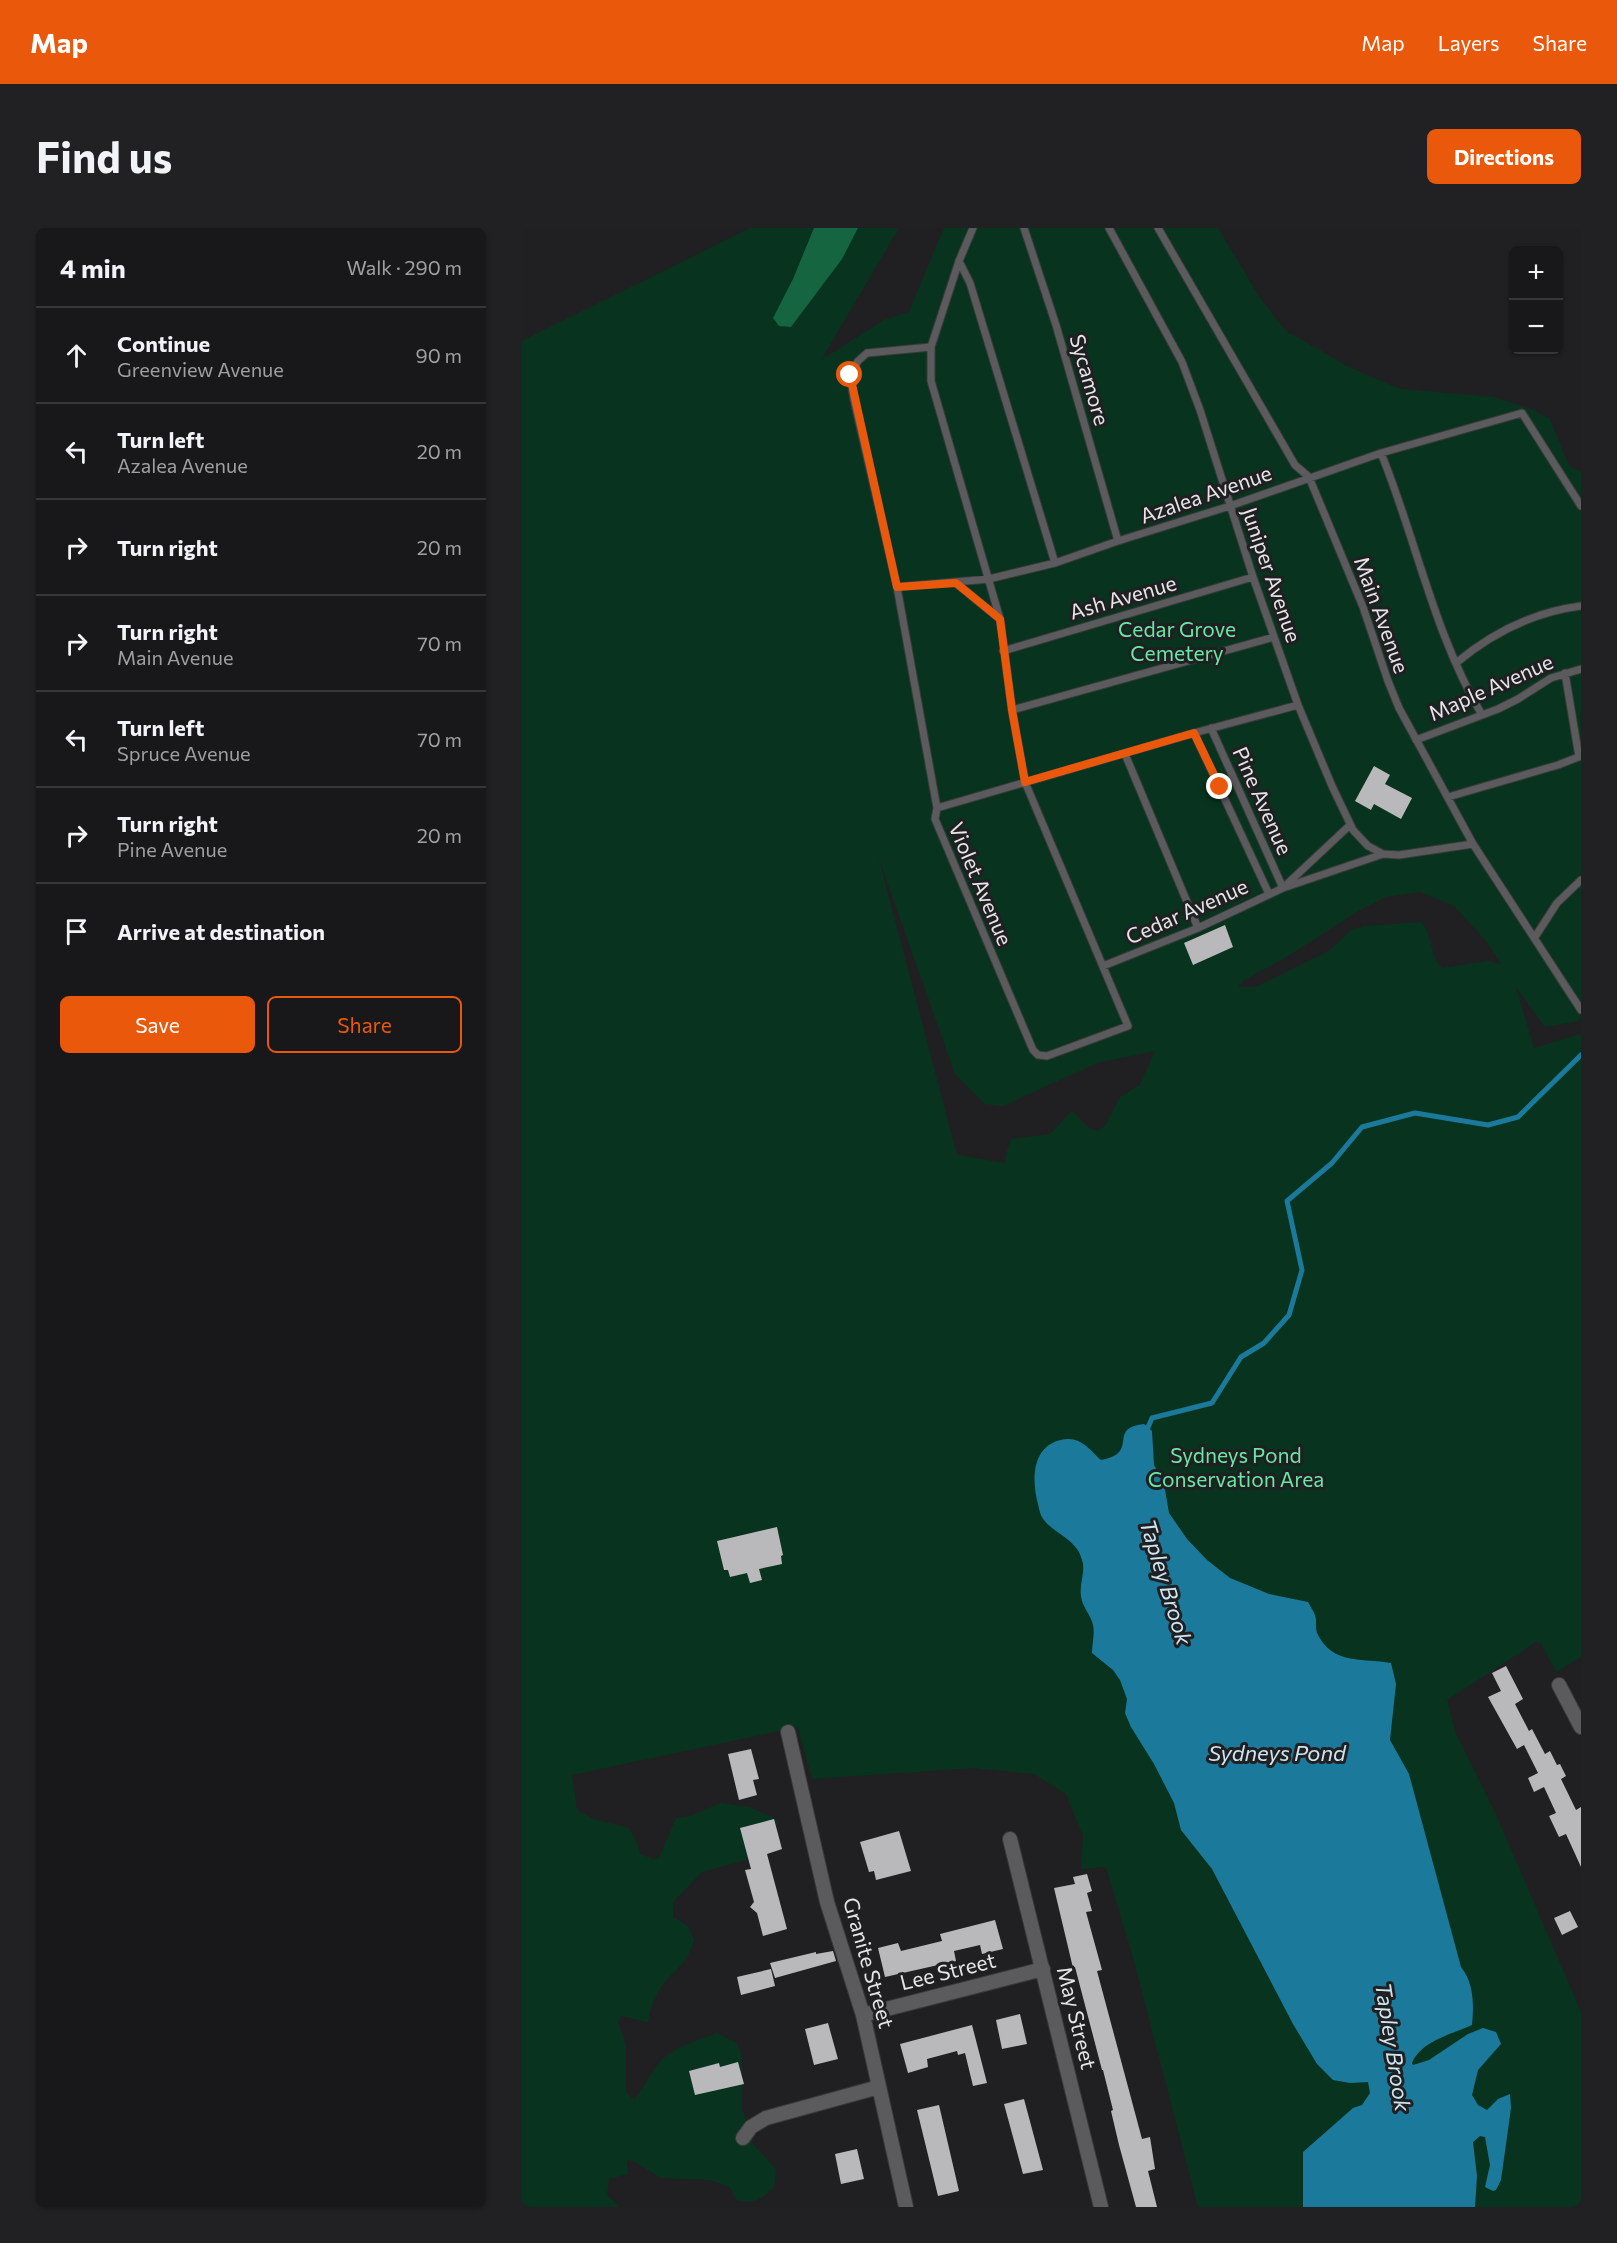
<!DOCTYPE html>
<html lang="en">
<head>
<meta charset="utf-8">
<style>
	body { margin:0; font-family:Commissioner,sans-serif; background:#212123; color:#f1f3f6 }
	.controls { position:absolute; right:18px; top:18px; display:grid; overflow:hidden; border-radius:9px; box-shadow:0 2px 4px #0004 }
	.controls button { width:54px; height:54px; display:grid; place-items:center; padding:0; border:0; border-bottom:2px solid #363739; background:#18181a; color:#f1f3f6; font:30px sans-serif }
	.stop { position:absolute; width:18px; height:18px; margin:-14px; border:4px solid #ea580c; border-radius:50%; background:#fff }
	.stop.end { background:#ea580c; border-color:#fff; box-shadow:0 2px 6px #0008 }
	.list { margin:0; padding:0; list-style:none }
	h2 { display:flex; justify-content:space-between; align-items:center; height:78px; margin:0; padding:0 24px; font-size:26px }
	h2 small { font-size:20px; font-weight:400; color:#9fa0a2 }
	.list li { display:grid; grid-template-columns:39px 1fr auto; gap:18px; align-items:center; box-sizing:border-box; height:96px; padding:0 24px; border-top:2px solid #363739 }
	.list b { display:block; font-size:22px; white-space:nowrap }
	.list p { margin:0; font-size:20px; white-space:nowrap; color:#9fa0a2 }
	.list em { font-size:20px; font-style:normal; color:#9fa0a2 }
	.actions { display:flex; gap:12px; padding:18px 24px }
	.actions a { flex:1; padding:14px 0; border:2px solid #ea580c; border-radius:9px; text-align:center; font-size:21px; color:#ea580c }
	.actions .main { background:#ea580c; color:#fff }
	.icon { flex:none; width:33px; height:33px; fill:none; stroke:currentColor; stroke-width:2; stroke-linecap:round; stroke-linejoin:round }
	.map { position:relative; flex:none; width:1059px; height:1979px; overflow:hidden; border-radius:9px }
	header { display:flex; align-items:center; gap:36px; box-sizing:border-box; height:84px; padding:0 30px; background:#ea580c; color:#fff }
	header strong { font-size:28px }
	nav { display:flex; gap:33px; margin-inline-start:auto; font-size:21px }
	.intro { display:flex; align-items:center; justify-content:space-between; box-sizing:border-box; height:144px; padding:0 36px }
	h1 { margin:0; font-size:42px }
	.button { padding:15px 27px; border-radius:9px; background:#ea580c; color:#fff; font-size:21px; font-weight:700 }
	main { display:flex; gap:36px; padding:0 36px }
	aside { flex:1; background:#18181a; border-radius:9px; box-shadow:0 2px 4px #0004 }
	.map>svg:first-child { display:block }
</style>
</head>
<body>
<header>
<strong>Map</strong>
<nav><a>Map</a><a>Layers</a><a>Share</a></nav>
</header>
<div class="intro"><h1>Find us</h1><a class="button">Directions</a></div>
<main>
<aside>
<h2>4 min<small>Walk · 290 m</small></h2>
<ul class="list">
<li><svg class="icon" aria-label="ahead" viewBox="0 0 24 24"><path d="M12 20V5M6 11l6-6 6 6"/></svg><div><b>Continue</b><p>Greenview Avenue</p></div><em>90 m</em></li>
<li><svg class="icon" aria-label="left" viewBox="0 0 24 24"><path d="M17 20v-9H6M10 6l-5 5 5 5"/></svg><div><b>Turn left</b><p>Azalea Avenue</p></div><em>20 m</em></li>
<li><svg class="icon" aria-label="right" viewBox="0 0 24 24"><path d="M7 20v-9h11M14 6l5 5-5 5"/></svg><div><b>Turn right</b></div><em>20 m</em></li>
<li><svg class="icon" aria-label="right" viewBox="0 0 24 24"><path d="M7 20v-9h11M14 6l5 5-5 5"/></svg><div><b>Turn right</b><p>Main Avenue</p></div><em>70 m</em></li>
<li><svg class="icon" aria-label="left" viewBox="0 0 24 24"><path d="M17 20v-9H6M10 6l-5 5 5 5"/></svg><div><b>Turn left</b><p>Spruce Avenue</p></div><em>70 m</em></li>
<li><svg class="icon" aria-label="right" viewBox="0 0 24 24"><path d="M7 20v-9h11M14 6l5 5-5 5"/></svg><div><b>Turn right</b><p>Pine Avenue</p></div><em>20 m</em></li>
<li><svg class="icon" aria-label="arrive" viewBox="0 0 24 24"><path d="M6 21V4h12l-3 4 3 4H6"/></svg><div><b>Arrive at destination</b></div></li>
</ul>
<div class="actions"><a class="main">Save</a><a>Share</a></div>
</aside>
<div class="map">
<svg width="1059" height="1979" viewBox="0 0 1059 1979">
	<rect width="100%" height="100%" fill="#202022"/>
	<path fill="#08341f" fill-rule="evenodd" d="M 228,0 L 377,0 L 299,132 L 362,92 L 387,84 L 422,0 L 696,0 L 738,70 L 764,103 L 827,139 L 878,161 L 972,169 L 1009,181 L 1028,191 L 1047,238 L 1059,244 L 1059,789 L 1056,793 L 1023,799 L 994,759 L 1012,820 L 1059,806 L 1059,1429 L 1034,1444 L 1019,1415 L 1014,1414 L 925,1472 L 933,1504 L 975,1589 L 1059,1784 L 1059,1979 L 676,1979 L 612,1733 L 584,1639 L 559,1641 L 561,1608 L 544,1566 L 512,1546 L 452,1540 L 290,1551 L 276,1499 L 50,1547 L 55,1582 L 71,1591 L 107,1600 L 115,1615 L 118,1626 L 131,1631 L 137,1630 L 154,1590 L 169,1588 L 198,1575 L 227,1579 L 250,1589 L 256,1594 L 250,1608 L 224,1632 L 180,1644 L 151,1674 L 151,1689 L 166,1698 L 172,1712 C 165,1737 153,1740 140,1758 C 132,1769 128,1782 126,1794 L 99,1788 L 96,1794 L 104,1817 L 104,1864 L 112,1872 C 121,1862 125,1851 133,1840 C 146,1820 173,1814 195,1805 L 215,1815 L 220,1828 L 220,1880 L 231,1916 L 254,1941 L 252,1959 C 238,1972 234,1976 214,1972 L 208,1959 L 188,1952 L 139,1950 L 111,1933 L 105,1932 L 106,1946 L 87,1951 L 85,1967 L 98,1979 L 0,1979 L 0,113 ZM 356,628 L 433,846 L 463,876 L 481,878 L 575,835 L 633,823 L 618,857 L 598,869 L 583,898 L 576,903 L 567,900 L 550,883 L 528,906 L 490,911 L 485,922 L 483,935 L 435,927 ZM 898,664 L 932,678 L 964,713 L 979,736 L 965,733 L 920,740 C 907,728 912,709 899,694 L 842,698 L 829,702 L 807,723 L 734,759 L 716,759 L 721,753 L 771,725 L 836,683 L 864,669 Z"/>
	<path fill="#146540" d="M 292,0 L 336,0 L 320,31 L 269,99 L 257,98 L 251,90 L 271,51 Z"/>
	<path fill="#1b7a9b" d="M 622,1196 L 630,1203 L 632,1237 L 642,1256 L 647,1285 L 665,1311 L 685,1332 L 708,1350 L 747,1366 L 786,1374 C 788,1378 791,1382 793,1387 C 795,1393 793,1399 795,1405 C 810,1437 840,1430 869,1435 L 874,1456 L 868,1512 L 887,1546 L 939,1739 C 952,1755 952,1778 950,1797 C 930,1806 899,1813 890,1835 L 891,1837 L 907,1832 L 946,1806 L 961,1800 L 974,1804 L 979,1816 L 956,1842 L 950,1867 L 956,1877 L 965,1882 L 976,1871 L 988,1866 L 989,1880 L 979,1952 L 974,1962 L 971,1963 L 963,1959 L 968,1937 L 963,1909 L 958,1908 L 951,1914 L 955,1948 L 953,1979 L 781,1979 L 781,1924 L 831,1880 L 840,1877 L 848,1865 L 846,1854 L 828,1855 L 811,1852 L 795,1836 L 771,1796 L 690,1641 L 659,1602 L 652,1575 L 632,1536 L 609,1499 L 603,1485 L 605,1471 L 598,1452 L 591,1442 L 570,1425 C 570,1416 573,1406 571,1397 C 569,1387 560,1379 559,1368 C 557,1355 564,1344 560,1332 C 555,1310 529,1305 520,1289 C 518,1286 517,1280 516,1276 C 509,1250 510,1214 545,1211 C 560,1210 569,1223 579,1232 C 619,1225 584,1200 622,1196 Z"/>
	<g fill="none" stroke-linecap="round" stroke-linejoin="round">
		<path stroke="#1b7a9b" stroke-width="5" d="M 624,1204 L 630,1190 L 690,1175 L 719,1129 L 742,1115 L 767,1087 L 780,1042 L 765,973 L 810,935 L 840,899 L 893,885 L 966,897 L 996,889 L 1059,827"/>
	</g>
	<path fill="#b9b9bc" d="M 852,538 L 868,547 L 863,556 L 890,570 L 879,591 L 852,576 L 849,582 L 833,573 Z
		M 703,697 L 711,719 L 671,737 L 662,715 Z
		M 255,1299 L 261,1327 L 259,1328 L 260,1336 L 237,1341 L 240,1352 L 228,1355 L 225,1345 L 208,1349 L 206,1342 L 202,1342 L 195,1313 Z
		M 984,1438 L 1001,1471 L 993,1476 L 1007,1503 L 1010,1501 L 1023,1526 L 1028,1523 L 1035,1537 L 1038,1536 L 1044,1548 L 1039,1551 L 1054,1582 L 1059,1579 L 1059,1639 L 1044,1606 L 1037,1609 L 1027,1588 L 1034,1585 L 1022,1559 L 1012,1564 L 1006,1550 L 1016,1545 L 1002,1517 L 995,1521 L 966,1469 L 979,1463 L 970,1445 Z
		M 229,1521 L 237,1551 L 231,1552 L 235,1567 L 217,1572 L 206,1526 Z
		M 252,1591 L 260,1621 L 245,1626 L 265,1701 L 241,1708 L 235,1685 L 228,1679 L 232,1674 L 223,1642 L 229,1641 L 218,1600 Z
		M 377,1603 L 389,1643 L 354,1652 L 352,1643 L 347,1644 L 338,1614 Z
		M 565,1646 L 570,1663 L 565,1665 L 570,1683 L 564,1684 L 580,1742 L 575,1743 L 620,1911 L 628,1909 L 633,1941 L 626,1943 L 635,1979 L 614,1979 L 597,1917 L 589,1883 L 591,1882 L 581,1842 L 580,1842 L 553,1739 L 551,1740 L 532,1660 L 553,1656 L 551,1649 Z
		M 1048,1683 L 1056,1699 L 1040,1707 L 1032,1690 Z
		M 473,1692 L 481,1721 L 460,1726 L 458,1717 L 432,1723 L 434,1733 L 363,1749 L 356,1720 L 376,1715 L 379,1723 L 420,1713 L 418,1706 Z
		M 311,1723 L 314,1733 L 253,1750 L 248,1735 L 294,1724 L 294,1726 Z
		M 249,1741 L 253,1758 L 219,1767 L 215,1749 Z
		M 498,1786 L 505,1816 L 480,1821 L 474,1792 Z
		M 306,1795 L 316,1831 L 292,1837 L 283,1801 Z
		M 450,1797 L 465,1855 L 451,1858 L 443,1825 L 436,1827 L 435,1823 L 405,1831 L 406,1839 L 386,1845 L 378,1816 Z
		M 216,1834 L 222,1856 L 173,1867 L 167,1843 L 197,1835 L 198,1839 Z
		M 502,1871 L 521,1942 L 501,1946 L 482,1876 Z
		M 417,1877 L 437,1963 L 416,1968 L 395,1882 Z
		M 335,1921 L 342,1951 L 319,1956 L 313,1926 Z"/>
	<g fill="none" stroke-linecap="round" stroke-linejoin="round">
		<defs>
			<path id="lane" d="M 502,0 L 534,97 L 596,313
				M 587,0 L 660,134 L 678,182 L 731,349 L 776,477 L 810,558 L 831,602 L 846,618 L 861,626
				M 636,0 L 773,237 L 787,249 L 841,379 L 866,453 L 877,480 L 951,616 L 1059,782
				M 437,33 L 448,55 L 533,335
				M 409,119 L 345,125 L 336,133 L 328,147 L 332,172 L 375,359 L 415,580 L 413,591 L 511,822 L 516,827 L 525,828 L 606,798 L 503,554 L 490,482 L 478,391 L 409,153 L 409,119 L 437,33 L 451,0
				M 859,225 C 894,311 912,406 960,487
				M 434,355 L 478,391
				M 375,359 L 467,351 L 533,335 L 596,313 L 708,278 L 859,225 L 1000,185 L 1059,278
				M 481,423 L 731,349
				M 934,435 C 970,405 1012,384 1059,378
				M 1043,445 L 1057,529
				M 490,482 L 752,409
				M 689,500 L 761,660
				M 672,505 L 747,666
				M 894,512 L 976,481 L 996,471 L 1029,450 L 1059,441
				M 603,526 L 676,700
				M 926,569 L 1036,537 L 1059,528
				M 415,580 L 672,505 L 776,477
				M 764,657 L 828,597
				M 1013,709 L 1035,675 L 1059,652
				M 581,738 L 676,700 L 761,660 L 861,626 L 877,627 L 951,616"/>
			<path id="street" d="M 1037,1457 L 1059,1499
				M 266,1504 L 305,1674 L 341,1787 L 384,1979
				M 488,1611 L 579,1979
				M 341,1787 L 521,1741
				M 221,1910 L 229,1899 L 244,1890 L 357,1859"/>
		</defs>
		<use href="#lane" stroke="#3a3a3c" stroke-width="9"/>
		<use href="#street" stroke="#3a3a3c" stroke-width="16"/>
		<use href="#lane" stroke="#5b5b5d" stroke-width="7"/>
		<use href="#street" stroke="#5b5b5d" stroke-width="14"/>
	</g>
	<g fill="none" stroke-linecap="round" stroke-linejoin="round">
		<path stroke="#ea580c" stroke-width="8" d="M 328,147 L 375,359 L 434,355 L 478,391 L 490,482 L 503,554 L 672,505 L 698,559"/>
	</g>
	<g text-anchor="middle" stroke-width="6" stroke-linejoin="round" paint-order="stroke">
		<g font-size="21" fill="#e6e6e8" stroke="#202022">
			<text transform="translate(567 152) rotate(74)" y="7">Sycamore</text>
			<text transform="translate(684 267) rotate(-19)" y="7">Azalea Avenue</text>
			<text transform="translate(749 347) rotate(71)" y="7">Juniper Avenue</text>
			<text transform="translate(601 370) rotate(-16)" y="7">Ash Avenue</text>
			<text transform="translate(859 387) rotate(70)" y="7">Main Avenue</text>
			<text transform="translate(969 460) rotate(-24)" y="7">Maple Avenue</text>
			<text transform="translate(740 573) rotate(66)" y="7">Pine Avenue</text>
			<text transform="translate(458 656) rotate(67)" y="7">Violet Avenue</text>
			<text transform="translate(665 684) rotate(-24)" y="7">Cedar Avenue</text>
			<text transform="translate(346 1735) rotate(74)" y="7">Granite Street</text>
			<text transform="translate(426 1744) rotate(-14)" y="7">Lee Street</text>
			<text transform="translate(554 1790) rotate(76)" y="7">May Street</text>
		</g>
		<g font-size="21" fill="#67e9a5" stroke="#202022">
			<text x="655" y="409">Cedar Grove<tspan x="655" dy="24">Cemetery</tspan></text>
			<text x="714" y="1235">Sydneys Pond<tspan x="714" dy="24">Conservation Area</tspan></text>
		</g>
		<g font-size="22" font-style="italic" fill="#cde6f1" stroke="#202022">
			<text transform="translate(644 1354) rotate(73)" y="8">Tapley Brook</text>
			<text x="755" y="1533">Sydneys Pond</text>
			<text transform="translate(871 1819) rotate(81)" y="8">Tapley Brook</text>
		</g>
	</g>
</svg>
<div class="controls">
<button>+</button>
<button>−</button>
</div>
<div class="stop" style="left:328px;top:147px"></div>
<div class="stop end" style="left:698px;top:559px"></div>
</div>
</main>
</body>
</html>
